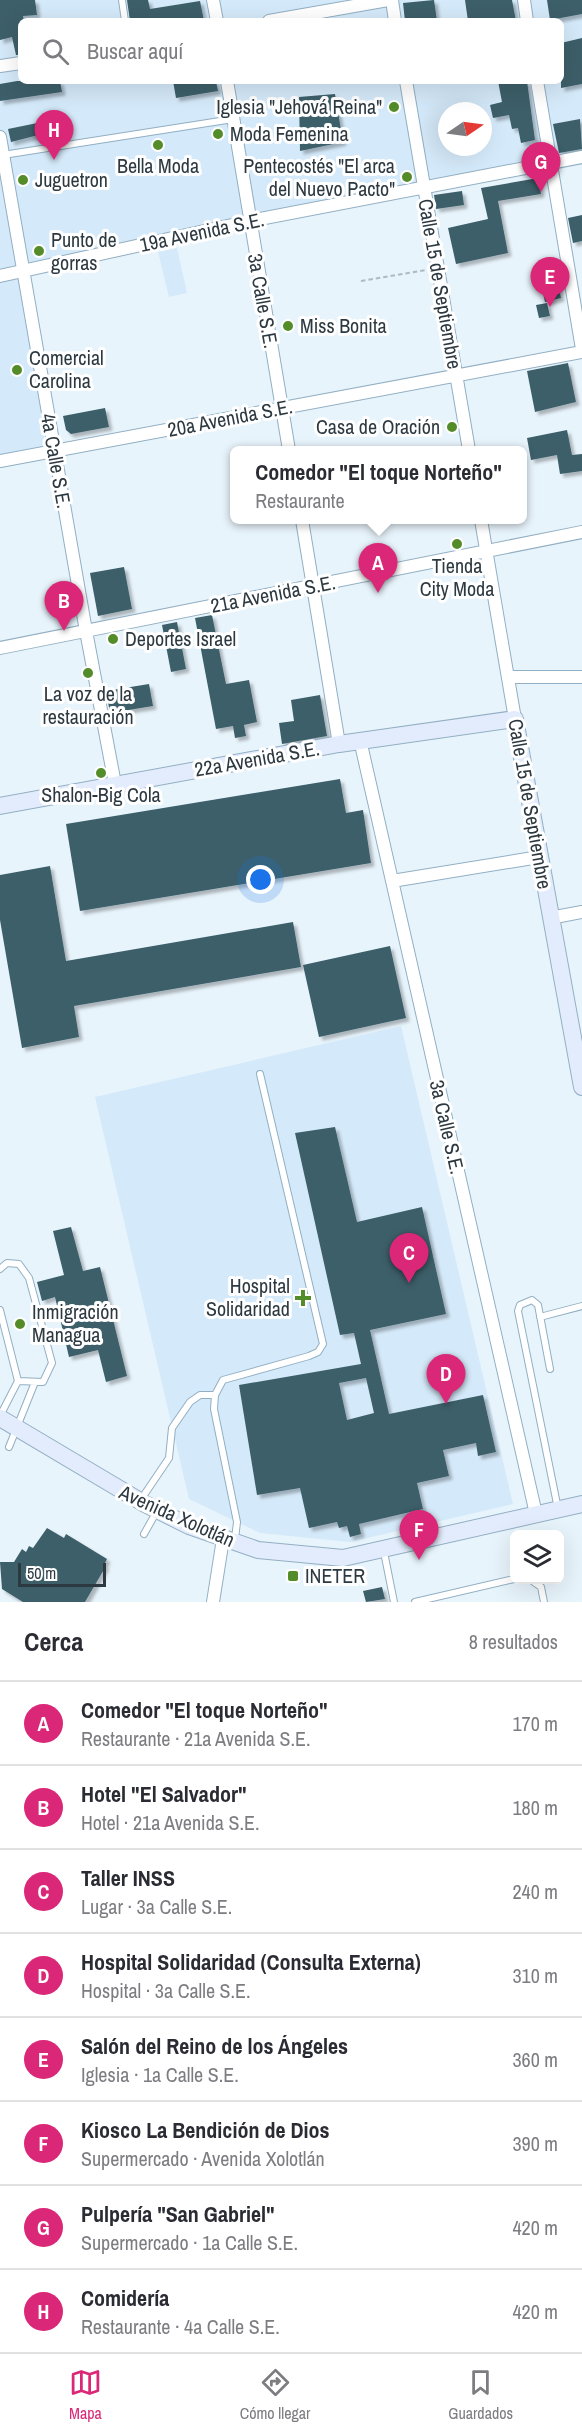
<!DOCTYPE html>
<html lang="es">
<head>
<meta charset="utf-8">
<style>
	body { margin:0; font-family:"Archivo Narrow",sans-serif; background:#f7f7f7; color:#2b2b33 }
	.controls { position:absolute; right:18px; bottom:18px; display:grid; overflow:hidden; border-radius:9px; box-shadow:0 6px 24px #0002 }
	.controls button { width:54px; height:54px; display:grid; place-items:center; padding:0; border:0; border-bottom:2px solid #e1e1e2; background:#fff; color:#2b2b33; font:30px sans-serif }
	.compass { position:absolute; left:438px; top:102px; width:54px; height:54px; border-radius:50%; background:#fff; box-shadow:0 6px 24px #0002; rotate:77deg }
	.scale { position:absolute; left:18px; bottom:15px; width:88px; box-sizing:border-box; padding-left:6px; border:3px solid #2d3941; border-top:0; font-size:16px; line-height:21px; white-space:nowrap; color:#2d3941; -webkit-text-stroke:4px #fff; paint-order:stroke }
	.you { position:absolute; left:261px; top:880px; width:21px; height:21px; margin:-15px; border:4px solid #fff; border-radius:50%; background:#1a73e8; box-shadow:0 0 0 9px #1a73e833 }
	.badge { display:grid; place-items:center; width:39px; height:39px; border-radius:50%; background:#db2777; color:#fff; font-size:20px; font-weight:700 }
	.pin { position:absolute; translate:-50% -50px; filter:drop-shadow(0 2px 3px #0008) }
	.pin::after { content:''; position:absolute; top:32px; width:21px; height:18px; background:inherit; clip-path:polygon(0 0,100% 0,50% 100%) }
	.popup { position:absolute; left:230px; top:446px; width:297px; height:78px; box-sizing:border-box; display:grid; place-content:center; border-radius:9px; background:#fff; filter:drop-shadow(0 2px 4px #0005); font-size:20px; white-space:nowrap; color:#7c7c81 }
	.popup b { font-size:22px; color:#2b2b33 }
	.popup::after { content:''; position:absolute; left:50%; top:100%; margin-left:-12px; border:12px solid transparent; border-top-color:#fff }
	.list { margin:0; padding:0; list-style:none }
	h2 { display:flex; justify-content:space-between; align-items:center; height:78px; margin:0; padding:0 24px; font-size:26px }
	h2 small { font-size:20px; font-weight:400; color:#7c7c81 }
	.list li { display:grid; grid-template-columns:39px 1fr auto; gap:18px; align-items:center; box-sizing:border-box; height:84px; padding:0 24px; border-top:2px solid #e1e1e2 }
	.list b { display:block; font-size:22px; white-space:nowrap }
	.list p { margin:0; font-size:20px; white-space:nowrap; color:#7c7c81 }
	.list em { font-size:20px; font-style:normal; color:#7c7c81 }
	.icon { flex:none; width:33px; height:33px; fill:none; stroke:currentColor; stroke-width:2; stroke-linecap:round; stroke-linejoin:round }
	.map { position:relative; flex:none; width:582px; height:1602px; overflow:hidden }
	.search { position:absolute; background:#fff; box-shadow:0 6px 24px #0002; left:18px; right:18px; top:18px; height:66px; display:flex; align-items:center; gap:15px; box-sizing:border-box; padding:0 21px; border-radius:9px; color:#7c7c81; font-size:22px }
	.sheet { height:750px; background:#fff }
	nav { display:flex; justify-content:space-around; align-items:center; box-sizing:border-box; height:84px; border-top:2px solid #e1e1e2; background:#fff; font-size:16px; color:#7c7c81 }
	nav a { display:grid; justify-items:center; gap:3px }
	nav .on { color:#db2777 }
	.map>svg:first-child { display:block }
</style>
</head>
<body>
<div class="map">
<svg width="582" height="1602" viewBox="0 0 582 1602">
	<defs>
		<filter id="shadow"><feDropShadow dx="3.5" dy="3.5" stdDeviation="1.5" flood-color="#0004"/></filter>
	</defs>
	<rect width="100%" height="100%" fill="#e8f4fc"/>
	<path fill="#d4e9f9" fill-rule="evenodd" d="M 0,0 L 582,0 L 582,157 L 24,272 L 54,451 L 0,461 ZM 21,21 L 561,21 L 561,81 L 21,81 ZM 447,111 L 483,111 L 483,147 L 447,147 Z
		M 177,248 L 187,293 L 169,297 L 158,252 Z
		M 401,1026 L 513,1504 L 350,1542 L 260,1533 L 189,1499 L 95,1097 Z"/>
	<path fill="#3c5f69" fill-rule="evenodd" filter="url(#shadow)" d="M 0,0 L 35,0 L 37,15 L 23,16 L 24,21 L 21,21 L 21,55 L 16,55 L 12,37 L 0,40 Z
		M 127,0 L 148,0 L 150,9 L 200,1 L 204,21 L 130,21 Z
		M 434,0 L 437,21 L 405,21 L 403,3 Z
		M 465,0 L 512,0 L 516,21 L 468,21 Z
		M 547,0 L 582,0 L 582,14 L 550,20 Z
		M 582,38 L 582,84 L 561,88 L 561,43 Z
		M 17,81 L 60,81 L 62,92 L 0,101 L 0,84 Z
		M 173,81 L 216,81 L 218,91 L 176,98 Z
		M 498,81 L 527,81 L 535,140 L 521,143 L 518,128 L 512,129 L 509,115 L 493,118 L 490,105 L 502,102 Z
		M 335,94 L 343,142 L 300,151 L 299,97 Z
		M 580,119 L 582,149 L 559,153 L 553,124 Z
		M 52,120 L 54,131 L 11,142 L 8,129 Z
		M 538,178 L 541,194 L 498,201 L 508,253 L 456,264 L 448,228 L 488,219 L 481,188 Z
		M 462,191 L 464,205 L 436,209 L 434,195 Z
		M 582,215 L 582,241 L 573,243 L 568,218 Z
		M 558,285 L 561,298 L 545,302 L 542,288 Z
		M 547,303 L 550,316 L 539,318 L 536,305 Z
		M 568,363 L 576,402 L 535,412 L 527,371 Z
		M 105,408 L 109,427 L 71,434 L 66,430 L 63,416 Z
		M 567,430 L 572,455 L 582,454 L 582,471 L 560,474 L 557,455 L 531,460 L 527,438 Z
		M 124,567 L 132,609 L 98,616 L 90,573 Z
		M 212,615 L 226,684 L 249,680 L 257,722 L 244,725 L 246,736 L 235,738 L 233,726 L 216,729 L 195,618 Z
		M 177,622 L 186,669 L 171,672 L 162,625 Z
		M 149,684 L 153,706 L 110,713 L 106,691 Z
		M 320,695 L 327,736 L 282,744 L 279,723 L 294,721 L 291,700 Z
		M 340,779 L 346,813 L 363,810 L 371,863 L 80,911 L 66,824 Z
		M 50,866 L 66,961 L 293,922 L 301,967 L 74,1006 L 79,1037 L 22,1048 L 0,920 L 0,875 Z
		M 390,946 L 406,1018 L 319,1037 L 303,965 Z
		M 335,1127 L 357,1222 L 422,1207 L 446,1314 L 370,1330 L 389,1414 L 483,1395 L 496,1452 L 478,1456 L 476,1443 L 443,1450 L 449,1476 L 417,1483 L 423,1509 L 359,1524 L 361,1534 L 350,1537 L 347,1526 L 339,1528 L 337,1522 L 309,1528 L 300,1488 L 257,1495 L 239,1385 L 361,1364 L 354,1333 L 340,1335 L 295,1133 ZM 366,1378 L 374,1413 L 347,1420 L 339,1383 Z
		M 71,1227 L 83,1271 L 100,1267 L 127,1376 L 106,1382 L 98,1350 L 69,1357 L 55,1297 L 42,1301 L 37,1282 L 64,1275 L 53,1231 Z
		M 47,1528 L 64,1538 L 66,1534 L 107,1559 L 104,1565 L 106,1566 L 85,1602 L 23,1602 L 2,1589 L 0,1562 L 14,1562 L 22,1549 L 26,1552 L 29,1546 L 33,1548 Z
		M 382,1587 L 385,1599 L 366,1602 L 363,1591 Z"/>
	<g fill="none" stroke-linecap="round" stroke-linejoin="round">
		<defs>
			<path id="lane" d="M 122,0 L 125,21
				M 3,155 L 233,119
				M 0,1269 L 7,1263 L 19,1264 L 29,1278 L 52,1363 L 43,1382 L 18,1381
				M 0,1310 L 18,1381 L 0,1416
				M 540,1317 L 582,1306
				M 550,1369 L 538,1305 L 532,1300 L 520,1305 L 518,1311 L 558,1509
				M 9,1447 L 35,1382
				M 140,1501 L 169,1458 L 172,1428 L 190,1402 L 200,1395 L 215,1395
				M 144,1534 L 157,1511
				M 235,1539 L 237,1522 L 214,1409 L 215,1395 L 223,1380 L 309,1356 L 318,1352 L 323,1344 L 260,1074
				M 384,1552 L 394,1602
				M 531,1580 L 541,1587 L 544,1602
				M 415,1602 L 514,1579"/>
			<path id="street" d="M 213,0 L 217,21
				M 392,0 L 395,21
				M 524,0 L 527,21
				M 269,21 L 388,0
				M 0,66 L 21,63
				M 227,81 L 289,450
				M 406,81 L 469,450
				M 537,81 L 582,349
				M 0,137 L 86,631 L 115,784
				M 0,276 L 250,221 L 582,157
				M 0,461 L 582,352
				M 302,520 L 339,744
				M 481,520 L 515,719
				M 0,648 L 582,532
				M 509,677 L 582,677
				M 360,740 L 536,1514
				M 392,881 L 539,857
				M 550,918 L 582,912
				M 213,1602 L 223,1539"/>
			<path id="secondary" d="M 0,806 L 339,744 L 515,719 L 582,1087
				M 0,1418 L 145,1504 L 189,1526 L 258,1550 L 343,1558 L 582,1504"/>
		</defs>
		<use href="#lane" stroke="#92afc3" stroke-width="8"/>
		<use href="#street" stroke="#92afc3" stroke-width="14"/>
		<use href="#secondary" stroke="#92afc3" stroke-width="18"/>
		<path stroke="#aebac2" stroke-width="2" stroke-dasharray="4.5 3" stroke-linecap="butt" d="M 361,281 L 426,270"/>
		<use href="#lane" stroke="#fff" stroke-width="6"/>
		<use href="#street" stroke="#fff" stroke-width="12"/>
		<use href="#secondary" stroke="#e3ecfc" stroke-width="16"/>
	</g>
	<g fill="#538c29" stroke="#fff" stroke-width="2">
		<circle cx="394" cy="107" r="6"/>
		<circle cx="218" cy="134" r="6"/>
		<circle cx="158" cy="145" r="6"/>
		<circle cx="407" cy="177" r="6"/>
		<circle cx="23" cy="180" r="6"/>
		<circle cx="39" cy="251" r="6"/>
		<circle cx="288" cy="326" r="6"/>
		<circle cx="17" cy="370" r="6"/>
		<circle cx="452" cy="427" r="6"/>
		<circle cx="457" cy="544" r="6"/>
		<circle cx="113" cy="639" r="6"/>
		<circle cx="88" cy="673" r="6"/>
		<circle cx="101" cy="773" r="6"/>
		<path d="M300 1289h6v6h6v6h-6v6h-6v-6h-6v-6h6z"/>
		<circle cx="20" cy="1324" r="6"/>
		<rect x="287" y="1570" width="12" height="12" rx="3"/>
	</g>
	<g text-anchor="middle" stroke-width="6" stroke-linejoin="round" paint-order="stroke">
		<g font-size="20" fill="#2d3941" stroke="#fff" text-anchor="start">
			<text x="382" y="114" text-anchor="end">Iglesia "Jehová Reina"</text>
			<text x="230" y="141">Moda Femenina</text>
			<text x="158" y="173" text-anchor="middle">Bella Moda</text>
			<text x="395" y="173" text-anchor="end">Pentecostés "El arca<tspan x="395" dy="23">del Nuevo Pacto"</tspan></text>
			<text x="35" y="187">Juguetron</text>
			<text x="51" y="247">Punto de<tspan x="51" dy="23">gorras</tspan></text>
			<text x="300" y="333">Miss Bonita</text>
			<text x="29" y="365">Comercial<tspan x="29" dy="23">Carolina</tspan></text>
			<text x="440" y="434" text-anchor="end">Casa de Oración</text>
			<text x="457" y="573" text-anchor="middle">Tienda<tspan x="457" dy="23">City Moda</tspan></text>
			<text x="125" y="646">Deportes Israel</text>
			<text x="88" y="701" text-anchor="middle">La voz de la<tspan x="88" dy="23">restauración</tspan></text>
			<text x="101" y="802" text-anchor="middle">Shalon-Big Cola</text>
			<text x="290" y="1293" text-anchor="end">Hospital<tspan x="290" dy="23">Solidaridad</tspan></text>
			<text x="32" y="1319">Inmigración<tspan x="32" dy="23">Managua</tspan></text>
			<text x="305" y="1583">INETER</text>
		</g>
		<g font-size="20" fill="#2d3941" stroke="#fff">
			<text transform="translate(202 232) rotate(-12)" y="7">19a Avenida S.E.</text>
			<text transform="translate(440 284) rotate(80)" y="7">Calle 15 de Septiembre</text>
			<text transform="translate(263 301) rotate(80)" y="7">3a Calle S.E.</text>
			<text transform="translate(230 418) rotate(-11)" y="7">20a Avenida S.E.</text>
			<text transform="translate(56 461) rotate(80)" y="7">4a Calle S.E.</text>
			<text transform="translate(273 594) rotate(-11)" y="7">21a Avenida S.E.</text>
			<text transform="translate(257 759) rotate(-10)" y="7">22a Avenida S.E.</text>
			<text transform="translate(530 804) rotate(80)" y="7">Calle 15 de Septiembre</text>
			<text transform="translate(447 1127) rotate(77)" y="7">3a Calle S.E.</text>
			<text transform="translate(177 1516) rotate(24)" y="7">Avenida Xolotlán</text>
		</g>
	</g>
</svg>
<div class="controls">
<button><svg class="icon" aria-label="layers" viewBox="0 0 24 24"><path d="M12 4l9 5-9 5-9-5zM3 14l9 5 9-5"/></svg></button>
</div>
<svg class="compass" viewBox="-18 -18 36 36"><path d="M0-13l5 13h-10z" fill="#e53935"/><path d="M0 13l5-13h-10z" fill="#7c7c81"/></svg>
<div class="scale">50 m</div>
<div class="you"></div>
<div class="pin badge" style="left:378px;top:593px">A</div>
<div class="popup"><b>Comedor &quot;El toque Norteño&quot;</b>Restaurante</div>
<div class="pin badge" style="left:64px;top:631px">B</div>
<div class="pin badge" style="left:409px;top:1283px">C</div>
<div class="pin badge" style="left:446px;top:1404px">D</div>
<div class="pin badge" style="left:550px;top:307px">E</div>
<div class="pin badge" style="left:419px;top:1560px">F</div>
<div class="pin badge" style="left:541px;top:192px">G</div>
<div class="pin badge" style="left:54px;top:160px">H</div>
<div class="search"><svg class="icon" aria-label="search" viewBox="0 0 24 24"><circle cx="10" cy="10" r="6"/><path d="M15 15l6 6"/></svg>Buscar aquí</div>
</div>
<section class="sheet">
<h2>Cerca<small>8 resultados</small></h2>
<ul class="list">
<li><span class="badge">A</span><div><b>Comedor &quot;El toque Norteño&quot;</b><p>Restaurante · 21a Avenida S.E.</p></div><em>170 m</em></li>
<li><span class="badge">B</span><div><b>Hotel &quot;El Salvador&quot;</b><p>Hotel · 21a Avenida S.E.</p></div><em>180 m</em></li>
<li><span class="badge">C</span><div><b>Taller INSS</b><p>Lugar · 3a Calle S.E.</p></div><em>240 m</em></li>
<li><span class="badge">D</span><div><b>Hospital Solidaridad (Consulta Externa)</b><p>Hospital · 3a Calle S.E.</p></div><em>310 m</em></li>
<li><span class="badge">E</span><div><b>Salón del Reino de los Ángeles</b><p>Iglesia · 1a Calle S.E.</p></div><em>360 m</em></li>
<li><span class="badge">F</span><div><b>Kiosco La Bendición de Dios</b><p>Supermercado · Avenida Xolotlán</p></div><em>390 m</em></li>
<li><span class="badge">G</span><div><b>Pulpería &quot;San Gabriel&quot;</b><p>Supermercado · 1a Calle S.E.</p></div><em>420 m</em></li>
<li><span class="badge">H</span><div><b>Comidería</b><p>Restaurante · 4a Calle S.E.</p></div><em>420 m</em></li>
</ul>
</section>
<nav>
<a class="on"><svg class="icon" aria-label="map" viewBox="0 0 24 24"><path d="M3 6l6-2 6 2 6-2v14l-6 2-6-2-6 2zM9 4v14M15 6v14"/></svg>Mapa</a>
<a><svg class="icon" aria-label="directions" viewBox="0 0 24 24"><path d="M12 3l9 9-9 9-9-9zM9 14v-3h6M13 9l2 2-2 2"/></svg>Cómo llegar</a>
<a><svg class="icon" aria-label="saved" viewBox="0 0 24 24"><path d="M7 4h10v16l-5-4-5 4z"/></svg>Guardados</a>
</nav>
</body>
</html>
